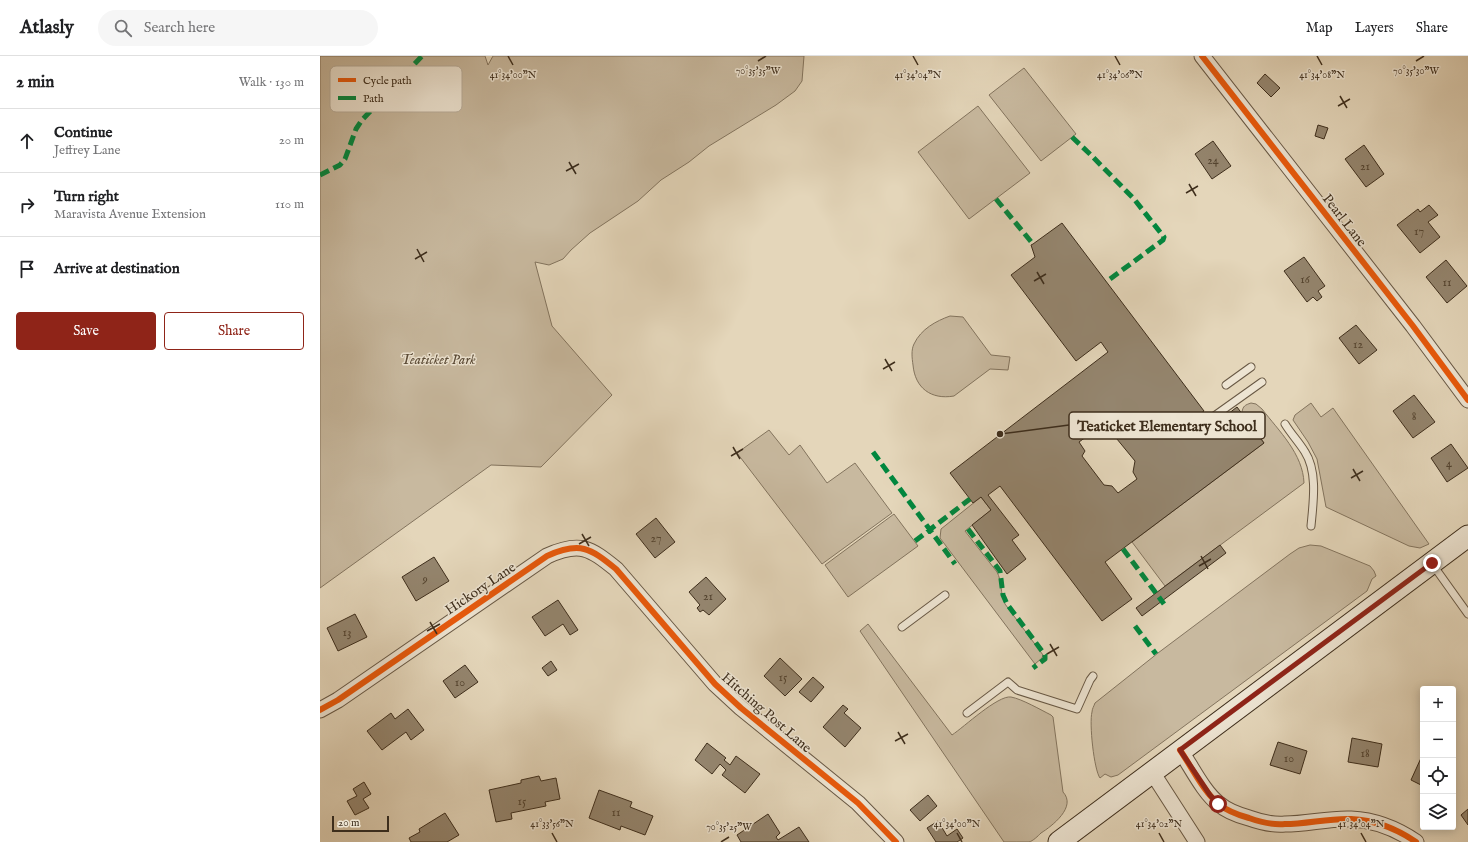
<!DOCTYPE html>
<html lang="en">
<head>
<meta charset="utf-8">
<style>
	body { margin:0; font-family:"IM FELL English",serif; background:#f6f6f6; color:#202124 }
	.controls { position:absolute; right:12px; bottom:12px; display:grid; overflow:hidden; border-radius:4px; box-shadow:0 2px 10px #0003 }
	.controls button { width:36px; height:36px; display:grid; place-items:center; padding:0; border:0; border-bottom:1px solid #e0e0e0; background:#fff; color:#202124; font:20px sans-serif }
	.scale { position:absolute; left:12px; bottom:10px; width:57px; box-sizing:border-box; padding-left:4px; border:2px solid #3e2e1c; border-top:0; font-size:11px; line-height:14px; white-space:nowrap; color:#3e2e1c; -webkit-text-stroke:3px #ede4d2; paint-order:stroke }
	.stop { position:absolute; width:12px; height:12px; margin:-9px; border:3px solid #8f2418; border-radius:50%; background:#fff }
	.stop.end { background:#8f2418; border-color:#fff; box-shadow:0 1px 4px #0008 }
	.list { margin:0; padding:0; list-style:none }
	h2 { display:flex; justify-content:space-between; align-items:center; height:52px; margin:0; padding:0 16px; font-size:17px }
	h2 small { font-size:13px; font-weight:400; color:#757577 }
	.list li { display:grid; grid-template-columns:26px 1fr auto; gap:12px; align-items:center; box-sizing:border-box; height:64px; padding:0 16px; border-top:1px solid #e0e0e0 }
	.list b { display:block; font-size:15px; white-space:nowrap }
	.list p { margin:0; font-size:13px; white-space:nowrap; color:#757577 }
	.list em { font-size:13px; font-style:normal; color:#757577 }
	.actions { display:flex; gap:8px; padding:12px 16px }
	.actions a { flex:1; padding:9px 0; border:1px solid #8f2418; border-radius:4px; text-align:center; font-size:14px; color:#8f2418 }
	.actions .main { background:#8f2418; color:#fff }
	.icon { flex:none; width:22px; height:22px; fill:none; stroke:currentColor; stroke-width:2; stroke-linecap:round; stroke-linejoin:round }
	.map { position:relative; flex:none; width:1148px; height:786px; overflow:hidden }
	header { display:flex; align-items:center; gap:24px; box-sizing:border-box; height:56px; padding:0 20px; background:#fff; border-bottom:1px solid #e0e0e0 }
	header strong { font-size:19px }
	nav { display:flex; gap:22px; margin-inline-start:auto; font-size:14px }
	.search { width:280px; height:36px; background:#f6f6f6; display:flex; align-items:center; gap:10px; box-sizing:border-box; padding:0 14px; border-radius:22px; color:#757577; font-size:15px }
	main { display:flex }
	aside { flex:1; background:#fff }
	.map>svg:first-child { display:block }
</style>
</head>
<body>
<header>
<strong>Atlasly</strong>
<div class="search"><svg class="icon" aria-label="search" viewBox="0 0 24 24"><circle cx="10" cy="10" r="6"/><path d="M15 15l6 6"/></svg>Search here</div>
<nav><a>Map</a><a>Layers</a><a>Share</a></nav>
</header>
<main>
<aside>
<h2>2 min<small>Walk · 130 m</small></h2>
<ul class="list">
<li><svg class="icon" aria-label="ahead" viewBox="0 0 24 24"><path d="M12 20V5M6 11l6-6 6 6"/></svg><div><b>Continue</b><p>Jeffrey Lane</p></div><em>20 m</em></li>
<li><svg class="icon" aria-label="right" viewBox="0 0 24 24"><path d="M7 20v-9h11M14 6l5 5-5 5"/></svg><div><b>Turn right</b><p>Maravista Avenue Extension</p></div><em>110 m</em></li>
<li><svg class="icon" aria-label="arrive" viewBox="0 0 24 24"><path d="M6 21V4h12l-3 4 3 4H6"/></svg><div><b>Arrive at destination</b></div></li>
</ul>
<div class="actions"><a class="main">Save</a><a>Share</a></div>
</aside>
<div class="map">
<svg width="1148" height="786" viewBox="0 0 1148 786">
	<rect width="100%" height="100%" fill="#e4d6ba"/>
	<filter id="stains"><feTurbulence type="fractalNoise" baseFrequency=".005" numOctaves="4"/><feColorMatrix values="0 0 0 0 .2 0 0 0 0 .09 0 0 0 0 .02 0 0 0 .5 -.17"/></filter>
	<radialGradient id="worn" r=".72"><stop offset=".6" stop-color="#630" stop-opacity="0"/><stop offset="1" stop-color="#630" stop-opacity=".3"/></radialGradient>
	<path fill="#c8b99f" stroke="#83745e" d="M 0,0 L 165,0 L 168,9 L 173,0 L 484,0 L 482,25 L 475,35 L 456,49 L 389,90 L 369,106 L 341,124 L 318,145 L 270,177 L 251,194 L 243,203 L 229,209 L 215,206 L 232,270 L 292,339 L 221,411 L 171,409 L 0,532 Z
		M 704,12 L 756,78 L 721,105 L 669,39 Z
		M 658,50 L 710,117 L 649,163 L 598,96 Z
		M 630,260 L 643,261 L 671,299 L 690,301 L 688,314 L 670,313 L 634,340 C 611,344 595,332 593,309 C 592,302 591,294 594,288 C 601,273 616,265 630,260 Z
		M 931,347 L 936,348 L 942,353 C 959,375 983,398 984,427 L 845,530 L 812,486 L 944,387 L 922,356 C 923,350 925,349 931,347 Z
		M 991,347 L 1001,361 L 1013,352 L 1109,488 L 1100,492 L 1089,490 L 1006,451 L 997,403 L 988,386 L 973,364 L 975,359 Z
		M 449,374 L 469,399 L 480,389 L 507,427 L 535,407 L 572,457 L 502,508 L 417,397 Z
		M 661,441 L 671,454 L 645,475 L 677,516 C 682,525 680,537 685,548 L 723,599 L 722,602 L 715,608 L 620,482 L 621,473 Z
		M 574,458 L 598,490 L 528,541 L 505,509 Z
		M 990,489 L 1001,490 L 1050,510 L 1054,515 L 1056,520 L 1052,523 L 1047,535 L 798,719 L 791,721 L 785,718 L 780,722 C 774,714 769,667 772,656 C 772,653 774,650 775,647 L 838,597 L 970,498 L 979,492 Z
		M 548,568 L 632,679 C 644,671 678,639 691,641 C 702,643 721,654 731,659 L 733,661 L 743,736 C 757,751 732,770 721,777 C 718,780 713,785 709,786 C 701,786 692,786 684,786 L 540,575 Z"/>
	<path fill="#94856e" stroke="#3e2e1c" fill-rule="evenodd" d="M 945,18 L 960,32 L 951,41 L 937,27 Z
		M 998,69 L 1008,72 L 1004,83 L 995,80 Z
		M 893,85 L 911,110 L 892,123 L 875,98 Z
		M 1044,89 L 1064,118 L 1046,131 L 1025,103 Z
		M 1109,149 L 1118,159 L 1108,166 L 1120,181 L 1100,197 L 1077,169 L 1098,153 L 1100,156 Z
		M 742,167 L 884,355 L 880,358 L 890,372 L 917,351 L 944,387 L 785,506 L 812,543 L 782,565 L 680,430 L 668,439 L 699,479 L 692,484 L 706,503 L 687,518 L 652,469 L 671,454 L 661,441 L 653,447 L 630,417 L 788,296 L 781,286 L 756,305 L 691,219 L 715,201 L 711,189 L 713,188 ZM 780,371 L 785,377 L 792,377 L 815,405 L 813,416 L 817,423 L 798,437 L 792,430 L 784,429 L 762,400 L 765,395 L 759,386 Z
		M 984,201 L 1005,230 L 998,235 L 1002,241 L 997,245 L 993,241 L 987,246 L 964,215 Z
		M 1126,204 L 1147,230 L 1127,247 L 1106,221 Z
		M 1036,269 L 1057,294 L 1039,308 L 1019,282 Z
		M 1094,339 L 1115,366 L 1093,382 L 1073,355 Z
		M 1131,388 L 1148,412 L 1127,426 L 1111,402 Z
		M 336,462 L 355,486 L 335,502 L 316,478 Z
		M 900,489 L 906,497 L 822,560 L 816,552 Z
		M 114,501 L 129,525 L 96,545 L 82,521 Z
		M 386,521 L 406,543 L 389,559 L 383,554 L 380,556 L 377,552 L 380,549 L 369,536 Z
		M 238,544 L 258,574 L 250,579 L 243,568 L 225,580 L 212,561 Z
		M 35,558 L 47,581 L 18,595 L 7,572 Z
		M 460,602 L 482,623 L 465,640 L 444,620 Z
		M 231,605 L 237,614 L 228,620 L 222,612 Z
		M 145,609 L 158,626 L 135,642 L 123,625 Z
		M 493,621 L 504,631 L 491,646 L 479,636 Z
		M 523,649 L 528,653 L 524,657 L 541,672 L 525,691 L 503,671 Z
		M 88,653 L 104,674 L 91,684 L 86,676 L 62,694 L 47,675 L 71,657 L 75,663 Z
		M 1032,682 L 1062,688 L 1058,711 L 1028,706 Z
		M 958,686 L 987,695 L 980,718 L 950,709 Z
		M 387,687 L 406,702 L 404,704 L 410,709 L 416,700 L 440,718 L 425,737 L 402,719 L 406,714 L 400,708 L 392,718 L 375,704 Z
		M 1101,702 L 1103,703 L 1103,730 L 1091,724 Z
		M 219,720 L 221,725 L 236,722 L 240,743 L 225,746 L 226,750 L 191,757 L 192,763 L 176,766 L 169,734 L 201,727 L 201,724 Z
		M 44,726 L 51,738 L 43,743 L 49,752 L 35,759 L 27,745 L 37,740 L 33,733 Z
		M 279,734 L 312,746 L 310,751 L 333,760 L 325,779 L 301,770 L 300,774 L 269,762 Z
		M 608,739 L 617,750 L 600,765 L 590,754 Z
		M 1148,753 L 1148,769 L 1141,759 Z
		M 125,757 L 139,779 L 127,786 L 91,786 L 89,782 L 100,776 L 99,773 Z
		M 448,758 L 460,777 L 456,781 L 458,784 L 479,771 L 489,786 L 421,786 L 417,779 Z
		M 618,765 L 627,780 L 637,773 L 643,782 L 637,786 L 616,786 L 607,772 Z"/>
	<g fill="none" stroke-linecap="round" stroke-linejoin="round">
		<defs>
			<path id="lane" d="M 906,329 L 931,311
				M 890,363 L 942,326
				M 965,368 C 971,378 979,386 985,396 C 998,416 993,448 991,470
				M 1113,509 L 1148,558
				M 582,571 L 625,539
				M 647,657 L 688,626 L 697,634 L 757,653 L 770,624 L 773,620"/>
			<path id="street" d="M 882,0 L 1093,270 L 1148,344
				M 0,654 L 18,644 L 227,500 C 260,485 270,492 296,513 L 395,628 L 421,652 L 538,747 L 576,786
				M 860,694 C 871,710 884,737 899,748 C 907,755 918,759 929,762 C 940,766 953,769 965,768 C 987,768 1009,762 1031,763 C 1054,764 1077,773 1096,786
				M 832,716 L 877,786"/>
			<path id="secondary" d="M 739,786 L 1148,480"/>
		</defs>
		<use href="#lane" stroke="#685844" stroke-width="9"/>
		<use href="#street" stroke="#685844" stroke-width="17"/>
		<use href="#secondary" stroke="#3e2e1c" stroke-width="23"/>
		<use href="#lane" stroke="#ede4d2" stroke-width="7"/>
		<use href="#street" stroke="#ede4d2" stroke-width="15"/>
		<use href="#secondary" stroke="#ede4d2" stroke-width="21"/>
		<path stroke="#00873e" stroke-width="5" stroke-dasharray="10 5" stroke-linecap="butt" d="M 752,81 L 771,99 L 814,143 L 844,181 L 843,184 L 786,226
			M 0,119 L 20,109 L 25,103 L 36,73 L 42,64 L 102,0
			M 676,143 L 713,188
			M 553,396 L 635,508
			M 648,473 L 680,515 L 683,539 L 687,548 L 725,599 L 725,603 L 713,612
			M 595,485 L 650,443
			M 803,493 L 844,548
			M 815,570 L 836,598"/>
		<defs>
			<path id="cycleway" d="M 882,0 L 1093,270 L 1148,344
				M 0,654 L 18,644 L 227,500 C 260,485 270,492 296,513 L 395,628 L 421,652 L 538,747 L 576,786
				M 860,694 C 871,710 884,737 899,748 C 907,755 918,759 929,762 C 940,766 953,769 965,768 C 987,768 1009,762 1031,763 C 1054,764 1077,773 1096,786"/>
		</defs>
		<use href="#cycleway" stroke="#ede4d2" stroke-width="8"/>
		<use href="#cycleway" stroke="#e8590c" stroke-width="6"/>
	</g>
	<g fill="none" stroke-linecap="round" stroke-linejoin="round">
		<path stroke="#8f2418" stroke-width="5" d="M 898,748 L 890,739 L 860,694 L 1112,507"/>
	</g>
	<path fill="none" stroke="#3e2e1c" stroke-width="1.5" d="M 188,0 L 193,9M 593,0 L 598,9M 795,0 L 800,9M 997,0 L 1002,9M 438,5 L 446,0M 1096,5 L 1104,0M 1020,40 L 1027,52M 1018,50 L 1030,43M 249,106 L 256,118M 246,115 L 259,108M 869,128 L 876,140M 866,137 L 878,130M 97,193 L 104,206M 95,203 L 107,196M 717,216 L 724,228M 714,225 L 726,218M 565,303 L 572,315M 563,313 L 575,306M 413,391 L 420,403M 411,400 L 423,393M 1033,413 L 1040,425M 1031,422 L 1043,415M 262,478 L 269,490M 259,488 L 271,481M 881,500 L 888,513M 879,510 L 891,503M 110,566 L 117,578M 107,575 L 120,568M 730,588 L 737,600M 727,598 L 739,591M 578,676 L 585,688M 575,685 L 588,678M 232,777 L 237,786M 637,777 L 642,786M 839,777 L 844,786M 1041,777 L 1046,786M 401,786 L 409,781"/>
	<g text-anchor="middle" stroke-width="3" stroke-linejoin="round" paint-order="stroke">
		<g font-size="12" fill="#544430">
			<text x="893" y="108">24</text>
			<text x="1045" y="114">21</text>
			<text x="1099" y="179">17</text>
			<text x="985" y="227">16</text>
			<text x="1127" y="230">11</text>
			<text x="1038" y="292">12</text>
			<text x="1094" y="364">8</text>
			<text x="1129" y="411">4</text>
			<text x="336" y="486">27</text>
			<text x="105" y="527">9</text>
			<text x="388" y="544">21</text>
			<text x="27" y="580">13</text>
			<text x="463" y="625">15</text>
			<text x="140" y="630">10</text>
			<text x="1045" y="701">18</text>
			<text x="969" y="706">10</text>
			<text x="202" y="749">15</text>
			<text x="296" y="760">11</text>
		</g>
		<g font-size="14" fill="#3e2e1c" stroke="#ede4d2">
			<text transform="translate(1025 164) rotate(52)" y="5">Pearl Lane</text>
			<text transform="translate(160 532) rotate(-34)" y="5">Hickory Lane</text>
			<text transform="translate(447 656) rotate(41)" y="5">Hitching Post Lane</text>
		</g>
		<g font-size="14" font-style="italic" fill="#5a4a36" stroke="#ede4d2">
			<text x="118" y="308">Teaticket Park</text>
		</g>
	</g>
	<rect x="10" y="10" width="132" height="46" rx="6" fill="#ede4d2" stroke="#b8ad9b" stroke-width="1"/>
	<rect x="18" y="22" width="18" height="4" fill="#e8590c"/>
	<rect x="18" y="40" width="18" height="4" fill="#00873e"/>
	<g font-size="11" fill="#3e2e1c">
		<text x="43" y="28">Cycle path</text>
		<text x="43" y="46">Path</text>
	</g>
	<g font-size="10" text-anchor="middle" fill="#3e2e1c" stroke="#ede4d2" stroke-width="3" stroke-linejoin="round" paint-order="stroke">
		<text x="438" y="18">70°35'35"W</text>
		<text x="1096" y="18">70°35'30"W</text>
		<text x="193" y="22">41°34'00"N</text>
		<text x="800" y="22">41°34'06"N</text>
		<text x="1002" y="22">41°34'08"N</text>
		<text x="598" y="22">41°34'04"N</text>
		<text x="232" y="771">41°33'56"N</text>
		<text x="637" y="771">41°34'00"N</text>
		<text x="839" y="771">41°34'02"N</text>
		<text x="1041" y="771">41°34'04"N</text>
		<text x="409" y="774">70°35'25"W</text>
	</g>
	<path fill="none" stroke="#3e2e1c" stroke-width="1.5" d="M680 378L749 369"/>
	<circle fill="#3e2e1c" stroke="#ede4d2" stroke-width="1.5" cx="680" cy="378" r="4"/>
	<rect fill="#ede4d2" stroke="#3e2e1c" stroke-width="1.5" x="749" y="356" width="196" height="27" rx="4"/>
	<g font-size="15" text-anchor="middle" font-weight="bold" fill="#3e2e1c">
		<text x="847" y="375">Teaticket Elementary School</text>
	</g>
	<rect width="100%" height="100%" filter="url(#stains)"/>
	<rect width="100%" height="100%" fill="url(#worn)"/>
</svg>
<div class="controls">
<button>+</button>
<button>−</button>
<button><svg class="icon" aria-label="locate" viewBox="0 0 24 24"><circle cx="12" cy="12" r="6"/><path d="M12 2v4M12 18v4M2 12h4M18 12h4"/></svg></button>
<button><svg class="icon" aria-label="layers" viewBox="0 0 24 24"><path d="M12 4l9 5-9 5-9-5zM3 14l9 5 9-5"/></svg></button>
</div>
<div class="scale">20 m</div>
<div class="stop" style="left:898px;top:748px"></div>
<div class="stop end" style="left:1112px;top:507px"></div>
</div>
</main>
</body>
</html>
